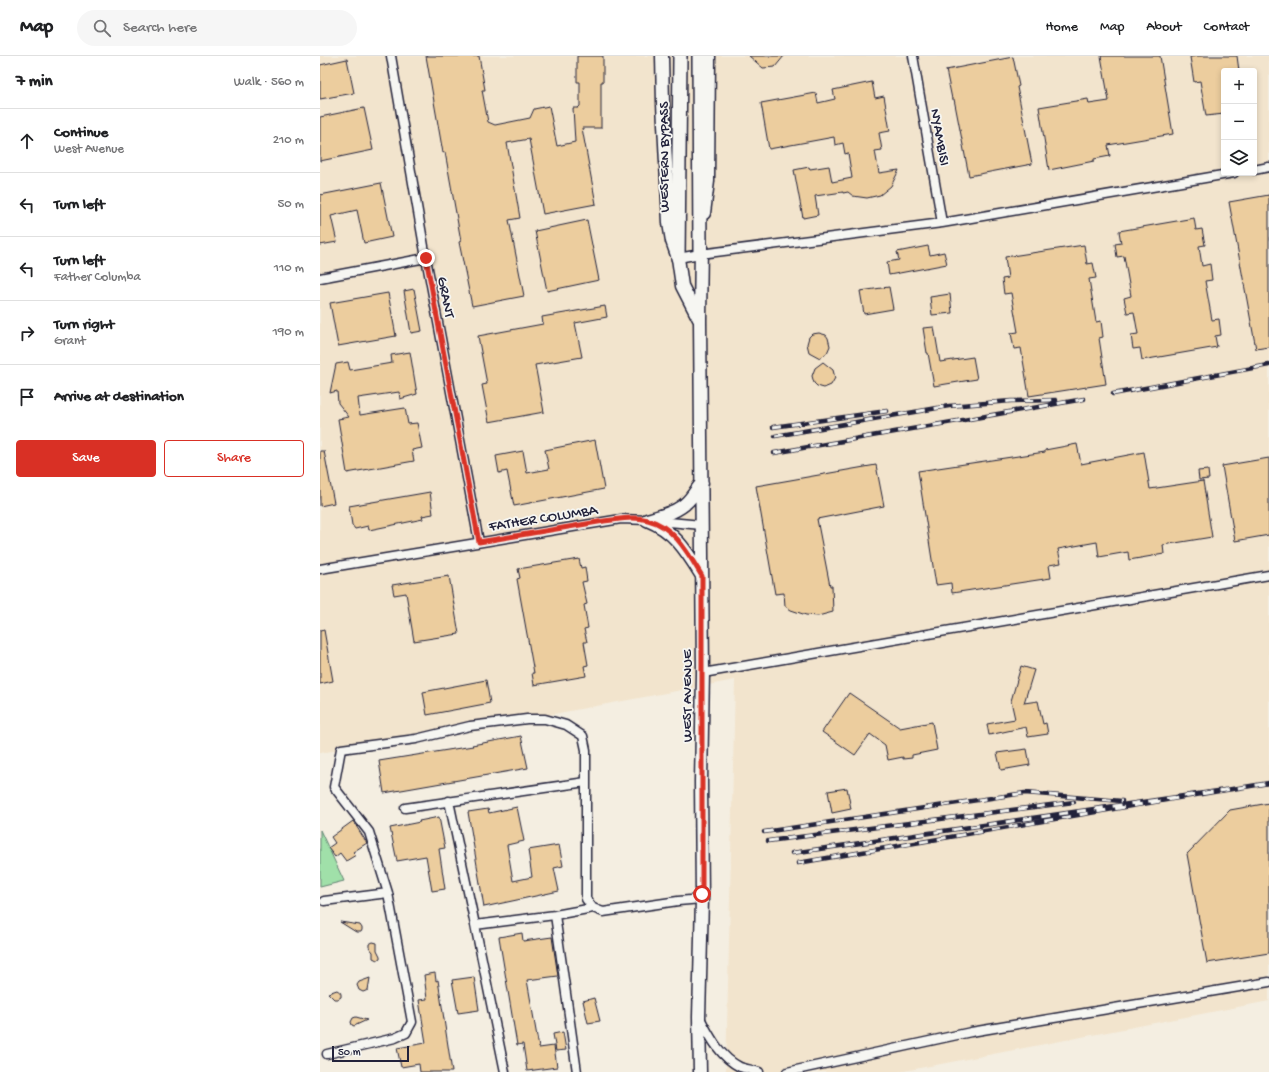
<!DOCTYPE html>
<html lang="en">
<head>
<meta charset="utf-8">
<style>
	body { margin:0; font-family:"Gochi Hand",sans-serif; background:#f6f6f6; color:#202124 }
	.controls { position:absolute; right:12px; top:12px; display:grid; overflow:hidden; border-radius:4px; box-shadow:0 2px 6px #0003 }
	.controls button { width:36px; height:36px; display:grid; place-items:center; padding:0; border:0; border-bottom:1px solid #e0e0e0; background:#fff; color:#202124; font:20px sans-serif }
	.scale { position:absolute; left:12px; bottom:10px; width:77px; box-sizing:border-box; padding-left:4px; border:2px solid #22223b; border-top:0; font-size:11px; line-height:14px; white-space:nowrap; color:#22223b; -webkit-text-stroke:3px #f6f6f2; paint-order:stroke }
	.stop { position:absolute; width:12px; height:12px; margin:-9px; border:3px solid #d93025; border-radius:50%; background:#fff }
	.stop.end { background:#d93025; border-color:#fff; box-shadow:0 1px 4px #0008 }
	.list { margin:0; padding:0; list-style:none }
	h2 { display:flex; justify-content:space-between; align-items:center; height:52px; margin:0; padding:0 16px; font-size:17px }
	h2 small { font-size:13px; font-weight:400; color:#757577 }
	.list li { display:grid; grid-template-columns:26px 1fr auto; gap:12px; align-items:center; box-sizing:border-box; height:64px; padding:0 16px; border-top:1px solid #e0e0e0 }
	.list b { display:block; font-size:15px; white-space:nowrap }
	.list p { margin:0; font-size:13px; white-space:nowrap; color:#757577 }
	.list em { font-size:13px; font-style:normal; color:#757577 }
	.actions { display:flex; gap:8px; padding:12px 16px }
	.actions a { flex:1; padding:9px 0; border:1px solid #d93025; border-radius:4px; text-align:center; font-size:14px; color:#d93025 }
	.actions .main { background:#d93025; color:#fff }
	.icon { flex:none; width:22px; height:22px; fill:none; stroke:currentColor; stroke-width:2; stroke-linecap:round; stroke-linejoin:round }
	.map { position:relative; flex:none; width:949px; height:1016px; overflow:hidden }
	header { display:flex; align-items:center; gap:24px; box-sizing:border-box; height:56px; padding:0 20px; background:#fff; border-bottom:1px solid #e0e0e0 }
	header strong { font-size:19px }
	nav { display:flex; gap:22px; margin-inline-start:auto; font-size:14px }
	.search { width:280px; height:36px; background:#f6f6f6; display:flex; align-items:center; gap:10px; box-sizing:border-box; padding:0 14px; border-radius:22px; color:#757577; font-size:15px }
	main { display:flex }
	aside { flex:1; background:#fff }
	.map>svg:first-child { display:block }
</style>
</head>
<body>
<header>
<strong>Map</strong>
<div class="search"><svg class="icon" aria-label="search" viewBox="0 0 24 24"><circle cx="10" cy="10" r="6"/><path d="M15 15l6 6"/></svg>Search here</div>
<nav><a>Home</a><a>Map</a><a>About</a><a>Contact</a></nav>
</header>
<main>
<aside>
<h2>7 min<small>Walk · 560 m</small></h2>
<ul class="list">
<li><svg class="icon" aria-label="ahead" viewBox="0 0 24 24"><path d="M12 20V5M6 11l6-6 6 6"/></svg><div><b>Continue</b><p>West Avenue</p></div><em>210 m</em></li>
<li><svg class="icon" aria-label="left" viewBox="0 0 24 24"><path d="M17 20v-9H6M10 6l-5 5 5 5"/></svg><div><b>Turn left</b></div><em>50 m</em></li>
<li><svg class="icon" aria-label="left" viewBox="0 0 24 24"><path d="M17 20v-9H6M10 6l-5 5 5 5"/></svg><div><b>Turn left</b><p>Father Columba</p></div><em>110 m</em></li>
<li><svg class="icon" aria-label="right" viewBox="0 0 24 24"><path d="M7 20v-9h11M14 6l5 5-5 5"/></svg><div><b>Turn right</b><p>Grant</p></div><em>190 m</em></li>
<li><svg class="icon" aria-label="arrive" viewBox="0 0 24 24"><path d="M6 21V4h12l-3 4 3 4H6"/></svg><div><b>Arrive at destination</b></div></li>
</ul>
<div class="actions"><a class="main">Save</a><a>Share</a></div>
</aside>
<div class="map">
<svg width="949" height="1016" viewBox="0 0 949 1016">
	<rect width="100%" height="100%" fill="#f4eee1"/>
	<filter id="ink" filterUnits="userSpaceOnUse"><feTurbulence type="fractalNoise" baseFrequency=".025" numOctaves="2"/><feDisplacementMap in="SourceGraphic" scale="8" xChannelSelector="R" yChannelSelector="G"/><feConvolveMatrix kernelMatrix="1 2 1 2 8 2 1 2 1" color-interpolation-filters="sRGB"/></filter>
	<g filter="url(#ink)">
		<path fill="#f2e4cd" fill-rule="evenodd" d="M 0,0 L 949,0 L 949,945 L 579,1016 L 406,1016 L 415,624 L 207,663 L 0,697 ZM 904,15 L 934,15 L 934,117 L 904,117 Z"/>
		<path fill="#a0e0a9" stroke="#618172" d="M 0,774 L 24,825 L 0,831 Z"/>
		<path fill="#eccd9e" stroke="#22223b" d="M 106,0 L 159,0 L 165,34 L 162,34 L 168,66 L 175,69 L 210,62 L 214,53 L 229,50 L 237,90 L 255,86 L 253,52 L 258,52 L 260,50 L 260,26 L 257,26 L 257,0 L 283,0 L 283,26 L 281,26 L 281,72 L 262,72 L 276,148 L 223,158 L 209,83 L 187,87 L 200,162 L 189,164 L 204,240 L 152,250 L 139,186 L 141,185 L 125,96 L 123,97 Z
			M 429,0 L 464,0 L 455,11 L 443,12 Z
			M 781,0 L 840,0 L 853,78 L 788,89 L 790,100 L 774,103 L 774,105 L 729,114 L 719,51 L 768,43 L 769,48 L 789,45 Z
			M 878,0 L 917,0 L 919,15 L 904,15 L 904,58 L 886,60 L 880,25 L 874,26 L 870,1 Z
			M 693,1 L 699,30 L 697,31 L 712,108 L 649,120 L 634,43 L 632,43 L 626,14 Z
			M 27,3 L 34,37 L 0,43 L 0,9 Z
			M 552,26 L 555,42 L 564,40 L 570,75 L 559,77 L 562,94 L 555,95 L 559,117 L 579,114 L 571,130 L 560,139 L 547,142 L 533,140 L 528,136 L 523,137 L 523,136 L 495,140 L 498,159 L 483,162 L 474,114 L 489,111 L 490,113 L 509,110 L 512,126 L 532,122 L 528,97 L 525,98 L 523,87 L 515,89 L 514,81 L 449,93 L 441,47 L 496,37 L 498,47 L 515,43 L 513,34 Z
			M 44,52 L 53,94 L 0,105 L 0,61 Z
			M 61,127 L 72,181 L 44,187 L 37,154 L 11,160 L 17,186 L 0,189 L 0,139 Z
			M 949,139 L 949,291 L 936,293 L 909,146 Z
			M 874,162 L 876,174 L 882,173 L 885,189 L 879,190 L 882,210 L 890,208 L 892,224 L 885,225 L 892,264 L 899,263 L 901,279 L 895,280 L 897,291 L 822,304 L 820,292 L 813,293 L 811,279 L 818,278 L 814,256 L 807,257 L 804,242 L 811,240 L 804,200 L 797,201 L 795,188 L 801,187 L 799,175 Z
			M 267,164 L 279,224 L 227,235 L 215,175 Z
			M 764,189 L 767,208 L 773,207 L 776,222 L 769,223 L 776,266 L 781,265 L 783,281 L 779,282 L 786,328 L 709,340 L 701,292 L 694,293 L 691,277 L 698,276 L 691,237 L 684,238 L 682,223 L 688,222 L 685,201 Z
			M 608,190 L 610,199 L 624,196 L 627,208 L 569,219 L 567,206 L 579,204 L 577,196 Z
			M 569,231 L 573,253 L 544,258 L 540,235 Z
			M 94,233 L 102,275 L 91,277 L 84,235 Z
			M 68,237 L 76,280 L 18,290 L 10,247 Z
			M 630,238 L 632,257 L 612,259 L 610,241 Z
			M 285,250 L 287,261 L 255,267 L 262,301 L 215,309 L 224,356 L 169,366 L 162,329 L 167,328 L 158,280 L 223,268 L 222,261 Z
			M 614,271 L 620,306 L 653,301 L 657,323 L 614,330 L 608,297 L 607,297 L 603,272 Z
			M 499,277 L 506,279 L 508,282 L 510,290 L 507,297 L 500,302 L 489,296 L 487,288 L 489,281 L 492,278 Z
			M 90,296 L 97,338 L 80,343 L 79,336 L 38,342 L 40,359 L 85,352 L 88,368 L 97,367 L 102,392 L 92,394 L 94,405 L 27,417 L 18,363 L 29,361 L 18,347 L 17,335 L 10,337 L 16,308 L 28,306 L 30,314 L 72,307 L 71,299 Z
			M 503,306 L 513,314 L 515,322 L 511,329 L 504,332 L 497,330 L 494,327 L 492,320 L 495,312 Z
			M 275,384 L 284,433 L 194,450 L 187,415 L 179,417 L 176,400 L 203,395 L 207,417 L 229,413 L 225,394 Z
			M 757,388 L 761,408 L 824,396 L 830,433 L 883,425 L 892,481 L 843,489 L 844,498 L 809,504 L 808,496 L 779,501 L 777,486 L 738,493 L 741,507 L 729,509 L 731,522 L 632,537 L 631,527 L 616,529 L 598,415 L 725,396 L 725,394 Z
			M 0,395 L 4,395 L 14,447 L 0,450 Z
			M 949,402 L 949,479 L 915,485 L 902,410 Z
			M 556,409 L 564,450 L 497,463 L 510,530 L 512,530 L 513,556 L 498,560 L 486,559 L 471,554 L 465,550 L 464,537 L 455,538 L 436,430 Z
			M 888,414 L 889,423 L 879,424 L 878,415 Z
			M 110,436 L 113,458 L 102,460 L 103,463 L 49,474 L 48,470 L 35,473 L 32,469 L 29,450 Z
			M 259,503 L 261,512 L 265,511 L 267,525 L 262,526 L 267,548 L 264,549 L 268,572 L 264,573 L 267,586 L 264,586 L 268,609 L 264,610 L 266,620 L 214,629 L 212,617 L 214,617 L 197,523 L 200,522 L 198,513 Z
			M 129,520 L 139,578 L 94,585 L 86,537 L 74,539 L 72,529 Z
			M 4,574 L 13,625 L 0,628 L 0,575 Z
			M 701,610 L 714,614 L 704,647 L 718,645 L 723,668 L 726,667 L 728,678 L 708,681 L 706,671 L 669,679 L 667,668 L 695,663 L 691,645 Z
			M 166,624 L 170,647 L 107,659 L 103,636 Z
			M 529,637 L 580,672 L 612,666 L 617,694 L 592,699 L 592,702 L 583,703 L 583,701 L 568,704 L 565,689 L 550,678 L 535,699 L 502,676 Z
			M 201,680 L 208,712 L 64,737 L 59,705 L 153,690 L 152,689 Z
			M 707,693 L 710,709 L 681,714 L 677,697 Z
			M 527,732 L 531,753 L 512,757 L 508,735 Z
			M 949,747 L 949,897 L 887,907 L 867,798 L 910,754 Z
			M 197,751 L 204,785 L 187,789 L 193,825 L 212,821 L 208,794 L 239,789 L 243,810 L 234,812 L 239,835 L 164,851 L 148,756 L 168,753 L 169,757 Z
			M 119,761 L 125,792 L 119,793 L 125,833 L 112,835 L 106,800 L 77,805 L 70,772 L 100,766 L 99,765 Z
			M 33,765 L 47,787 L 33,796 L 36,799 L 26,805 L 20,797 L 15,801 L 8,792 L 15,787 L 11,781 Z
			M 20,866 L 40,869 L 42,872 L 42,874 L 41,876 L 36,876 Z
			M 202,877 L 203,885 L 232,881 L 238,920 L 207,924 L 219,992 L 234,990 L 237,1011 L 207,1015 L 203,988 L 197,989 L 179,881 Z
			M 53,886 L 57,887 L 57,894 L 60,900 L 60,902 L 57,904 L 53,902 L 53,896 L 49,891 L 49,888 Z
			M 115,917 L 116,925 L 118,924 L 132,1016 L 100,1016 L 99,1008 L 81,1011 L 77,992 L 106,987 L 99,944 L 107,943 L 104,919 Z
			M 154,921 L 159,954 L 138,957 L 132,924 Z
			M 50,922 L 48,934 L 43,936 L 39,934 L 37,929 L 39,926 Z
			M 17,934 L 20,936 L 21,938 L 21,941 L 18,943 L 14,943 L 8,937 Z
			M 274,942 L 280,965 L 268,967 L 263,945 Z
			M 36,961 L 47,964 L 34,970 L 32,969 L 31,966 L 33,962 Z
			M 243,976 L 246,994 L 236,995 L 233,978 Z"/>
		<g fill="none" stroke-linecap="round" stroke-linejoin="round">
			<defs>
				<path id="minor" d="M 71,0 L 106,202 L 159,486
					M 593,0 L 622,167
					M 934,114 L 949,111
					M 358,202 L 380,198 L 622,167 L 914,117
					M 0,222 L 106,202
					M 0,513 L 301,463 L 327,464 L 382,469
					M 383,617 L 949,519
					M 129,745 L 155,869 L 235,859 L 273,852 L 283,856 L 358,845 L 382,843
					M 85,752 L 266,726
					M 4,845 L 68,837
					M 235,859 L 257,1016
					M 155,869 L 185,1016
					M 380,962 C 390,981 400,1001 420,1011 C 426,1013 433,1014 439,1016
					M 7,998 L 75,982 L 86,977 L 92,966 L 68,837 L 49,776 L 14,731 L 21,693 L 96,683 L 150,670 L 207,663 L 225,663 L 246,669 L 263,680 L 266,694 L 266,843 L 273,852
					M 467,1016 L 651,976 L 949,926"/>
				<path id="primary" d="M 342,0 L 343,48 L 349,167 L 352,185 L 358,202 L 362,230 L 379,263
					M 384,157 L 388,125 L 389,0
					M 327,464 C 355,475 367,496 382,520
					M 327,464 C 341,460 358,456 368,445 C 374,439 377,432 382,427
					M 380,1016 L 379,961 L 382,843 L 381,726 L 383,617 L 380,264 L 381,189"/>
				<path id="trunk" d="M 379,0 L 380,198
					M 358,202 L 360,0"/>
			</defs>
			<use href="#minor" stroke="#22223b" stroke-width="11"/>
			<use href="#primary" stroke="#22223b" stroke-width="15"/>
			<use href="#trunk" stroke="#22223b" stroke-width="16"/>
			<use href="#minor" stroke="#f6f6f2" stroke-width="8"/>
			<use href="#primary" stroke="#f6f6f2" stroke-width="12"/>
			<use href="#trunk" stroke="#f6f6f2" stroke-width="13"/>
			<defs>
				<path id="rail" d="M 793,338 L 949,309
					M 453,371 L 567,355
					M 455,380 L 629,350 L 691,345 L 736,344
					M 454,397 L 764,343
					M 900,735 L 949,727
					M 444,776 L 705,737 L 802,745
					M 448,785 L 754,746
					M 472,797 L 905,734 L 478,807"/>
			</defs>
			<use href="#rail" stroke="#22223b" stroke-width="4.5"/>
			<use href="#rail" stroke="#f6f6f2" stroke-width="3" stroke-dasharray="9" stroke-linecap="butt"/>
		</g>
	</g>
	<g fill="none" stroke-linecap="round" stroke-linejoin="round" filter="url(#ink)">
		<path stroke="#d93025" stroke-width="5" d="M 106,202 L 159,486 L 284,465 C 298,463 314,460 328,464 C 354,470 369,499 382,520 L 382,838"/>
	</g>
	<g text-anchor="middle" stroke-width="3.5" stroke-linejoin="round" paint-order="stroke">
		<g font-size="15" fill="#22223b" stroke="#f6f6f2">
			<text transform="translate(621 81) rotate(80)" y="5">NYAMBISI</text>
			<text transform="translate(343 101) rotate(-90)" y="5">WESTERN BYPASS</text>
			<text transform="translate(127 241) rotate(79)" y="5">GRANT</text>
			<text transform="translate(223 461) rotate(-9)" y="5">FATHER COLUMBA</text>
			<text transform="translate(366 640) rotate(-90)" y="5">WEST AVENUE</text>
		</g>
	</g>
</svg>
<div class="controls">
<button>+</button>
<button>−</button>
<button><svg class="icon" aria-label="layers" viewBox="0 0 24 24"><path d="M12 4l9 5-9 5-9-5zM3 14l9 5 9-5"/></svg></button>
</div>
<div class="scale">50 m</div>
<div class="stop" style="left:382px;top:838px"></div>
<div class="stop end" style="left:106px;top:202px"></div>
</div>
</main>
</body>
</html>
